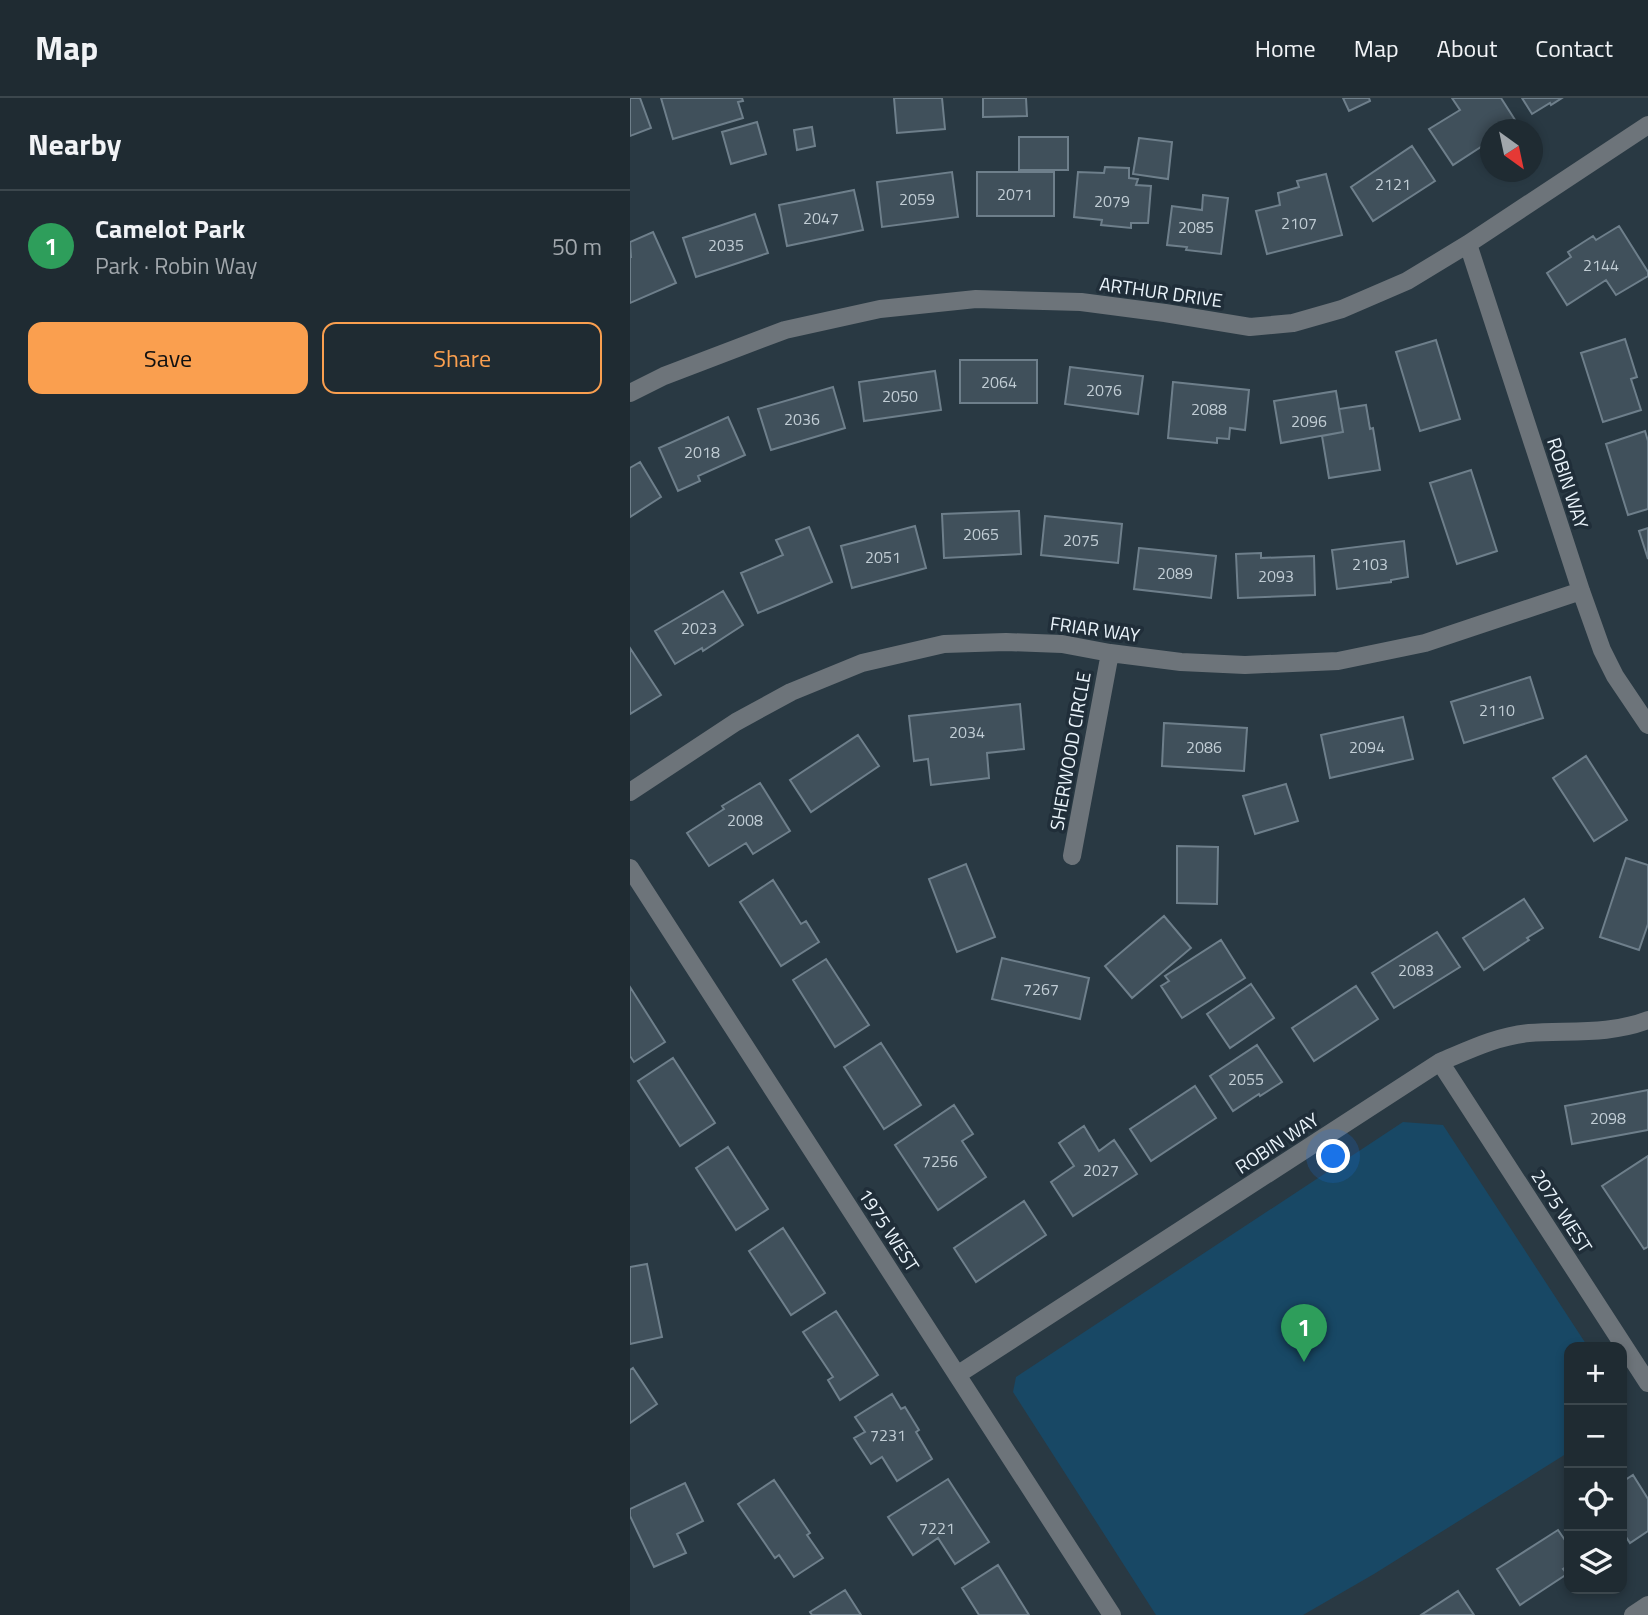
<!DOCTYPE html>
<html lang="en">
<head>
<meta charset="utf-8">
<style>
	body { margin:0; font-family:"Titillium Web",sans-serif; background:#27333a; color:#f1f3f6 }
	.controls { position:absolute; right:21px; bottom:21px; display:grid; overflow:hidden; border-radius:14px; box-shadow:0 4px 10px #0003 }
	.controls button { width:63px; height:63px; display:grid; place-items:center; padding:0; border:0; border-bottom:2px solid #3c474d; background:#1f2b32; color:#f1f3f6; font:35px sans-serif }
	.compass { position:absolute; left:850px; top:21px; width:63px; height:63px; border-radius:50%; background:#1f2b32; box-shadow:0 4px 10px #0003; rotate:147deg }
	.you { position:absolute; left:704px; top:1059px; width:24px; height:24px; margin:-18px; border:5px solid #fff; border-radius:50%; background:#1a73e8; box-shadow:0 0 0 10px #1a73e833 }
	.badge { display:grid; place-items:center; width:46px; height:46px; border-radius:50%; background:#fa9f4f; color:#fff; font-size:23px; font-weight:700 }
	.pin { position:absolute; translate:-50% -58px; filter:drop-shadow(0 2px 4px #0008) }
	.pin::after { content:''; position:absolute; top:37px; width:24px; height:21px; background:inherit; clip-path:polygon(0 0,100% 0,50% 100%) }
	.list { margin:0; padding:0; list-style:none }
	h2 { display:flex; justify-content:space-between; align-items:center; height:91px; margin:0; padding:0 28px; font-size:30px }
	h2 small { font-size:23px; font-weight:400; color:#a1a7ac }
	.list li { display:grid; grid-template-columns:46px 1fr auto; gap:21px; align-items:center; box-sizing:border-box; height:112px; padding:0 28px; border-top:2px solid #3c474d }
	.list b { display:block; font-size:26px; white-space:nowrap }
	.list p { margin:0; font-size:23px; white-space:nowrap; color:#a1a7ac }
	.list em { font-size:23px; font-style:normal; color:#a1a7ac }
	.actions { display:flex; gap:14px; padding:21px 28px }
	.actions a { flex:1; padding:16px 0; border:2px solid #fa9f4f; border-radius:14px; text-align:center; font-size:24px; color:#fa9f4f }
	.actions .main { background:#fa9f4f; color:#111 }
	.icon { flex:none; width:38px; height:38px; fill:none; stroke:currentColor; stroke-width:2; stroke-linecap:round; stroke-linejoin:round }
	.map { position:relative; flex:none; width:1018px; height:1517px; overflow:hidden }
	header { display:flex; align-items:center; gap:42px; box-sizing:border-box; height:98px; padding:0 35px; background:#1f2b32; border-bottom:2px solid #3c474d }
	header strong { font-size:33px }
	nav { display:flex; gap:38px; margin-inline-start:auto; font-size:24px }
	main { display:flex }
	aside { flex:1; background:#1f2b32 }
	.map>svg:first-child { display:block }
</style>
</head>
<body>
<header>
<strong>Map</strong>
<nav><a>Home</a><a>Map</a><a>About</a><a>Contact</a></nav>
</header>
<main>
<aside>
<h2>Nearby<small></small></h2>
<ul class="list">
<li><span class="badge" style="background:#2e9e5b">1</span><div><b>Camelot Park</b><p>Park · Robin Way</p></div><em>50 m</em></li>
</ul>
<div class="actions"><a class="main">Save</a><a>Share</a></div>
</aside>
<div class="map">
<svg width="1018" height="1517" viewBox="0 0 1018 1517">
	<rect width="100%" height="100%" fill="#293943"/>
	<path fill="#184865" d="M 773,1024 L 813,1027 L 958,1249 L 939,1249 L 939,1354 L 744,1476 L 673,1517 L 526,1517 L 383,1294 L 386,1279 Z"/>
	<path fill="#40505b" stroke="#6e7f8b" stroke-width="2" d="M 0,0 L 10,0 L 21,30 L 0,38 Z
		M 31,0 L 112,0 L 113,3 L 108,4 L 113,20 L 43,41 Z
		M 264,0 L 312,0 L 315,31 L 267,35 Z
		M 353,0 L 396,0 L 397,18 L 353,19 Z
		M 713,0 L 739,0 L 740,3 L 719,13 Z
		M 822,0 L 871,0 L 887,25 L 878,32 L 860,32 L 860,43 L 823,67 L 799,31 L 830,12 Z
		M 892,0 L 932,0 L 921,7 L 920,5 L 902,16 Z
		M 127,24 L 136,56 L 101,66 L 92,34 Z
		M 182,29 L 185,48 L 167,52 L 164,32 Z
		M 389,39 L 438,39 L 438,72 L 389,72 Z
		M 509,40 L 542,44 L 538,81 L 503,76 Z
		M 782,48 L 805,83 L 743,123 L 721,89 Z
		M 475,69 L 499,70 L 499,80 L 508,81 L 506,87 L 521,88 L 518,125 L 501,125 L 501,130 L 471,127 L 472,122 L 444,119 L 448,74 L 474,75 Z
		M 322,74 L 328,119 L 252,129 L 247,84 Z
		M 347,74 L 424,74 L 424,118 L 347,118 Z
		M 696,76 L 712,137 L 637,156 L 626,113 L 650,107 L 648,95 L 669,89 L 667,83 Z
		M 224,92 L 233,132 L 157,148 L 149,107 Z
		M 573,97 L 598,100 L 591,156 L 556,152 L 557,149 L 537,147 L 542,108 L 572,112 Z
		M 125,116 L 138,155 L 66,179 L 53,140 Z
		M 989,128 L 1018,174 L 1018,178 L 986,197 L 976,182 L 937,207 L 917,175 L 941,159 L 938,154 L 963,138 L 966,142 Z
		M 23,134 L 46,185 L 0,205 L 0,159 L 1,159 L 0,144 Z
		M 995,241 L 1007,279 L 1001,281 L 1011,312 L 973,324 L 951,255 Z
		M 806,242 L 830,321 L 790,333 L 766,254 Z
		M 330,262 L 407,262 L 407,305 L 330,305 Z
		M 440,269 L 513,278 L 508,316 L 435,306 Z
		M 305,273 L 311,312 L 234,323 L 229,284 Z
		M 543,284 L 619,292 L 615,332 L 600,330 L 599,341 L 587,340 L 587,345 L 538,340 Z
		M 203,289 L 215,330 L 141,352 L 128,311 Z
		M 706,293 L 713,334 L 651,345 L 644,303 Z
		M 736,307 L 740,331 L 743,330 L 750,372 L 699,380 L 692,338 L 713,334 L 709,311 Z
		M 98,319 L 115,357 L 68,378 L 70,383 L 48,393 L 29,350 Z
		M 1015,333 L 1018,343 L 1018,411 L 998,417 L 976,346 Z
		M 10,364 L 31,399 L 0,419 L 0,370 Z
		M 841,372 L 867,453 L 827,466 L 800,385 Z
		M 389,413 L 391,456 L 314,460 L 312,416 Z
		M 415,418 L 492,426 L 488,465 L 411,457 Z
		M 285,428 L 296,470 L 222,490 L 211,448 Z
		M 179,429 L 202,484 L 128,515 L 111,475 L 153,457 L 146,442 Z
		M 1018,430 L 1018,461 L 1009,433 Z
		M 774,443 L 778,479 L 761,482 L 761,484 L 707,491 L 702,452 Z
		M 509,450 L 586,458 L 581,500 L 504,491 Z
		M 631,455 L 631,460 L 684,458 L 685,497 L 608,500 L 606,456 Z
		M 93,493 L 113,527 L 73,553 L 72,550 L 45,566 L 25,533 Z
		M 0,550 L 31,597 L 0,616 Z
		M 900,579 L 913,620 L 834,645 L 821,604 Z
		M 390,606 L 394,651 L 357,655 L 359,680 L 301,687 L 298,661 L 284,663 L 279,618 Z
		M 773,619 L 783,661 L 700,680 L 691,637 Z
		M 534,625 L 617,630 L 614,673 L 532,668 Z
		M 228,637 L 249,668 L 181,714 L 160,682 Z
		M 956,658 L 997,722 L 964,743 L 923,680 Z
		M 130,685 L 160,733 L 123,756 L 116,745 L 79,768 L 57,735 L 94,711 L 92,708 Z
		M 656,686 L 668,723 L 625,736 L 613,698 Z
		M 547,748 L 588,749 L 587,806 L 547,805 Z
		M 996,760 L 1018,767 L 1018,826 L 1009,852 L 970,839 Z
		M 336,766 L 365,839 L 327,854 L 299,781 Z
		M 143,782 L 171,826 L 176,823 L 189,844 L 151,868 L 110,804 Z
		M 894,801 L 913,830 L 897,840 L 899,842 L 854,872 L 833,840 Z
		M 534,818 L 561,850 L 502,900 L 475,868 Z
		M 807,834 L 830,869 L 764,910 L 742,875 Z
		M 591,842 L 615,880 L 552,920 L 531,888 L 539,883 L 535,878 Z
		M 372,860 L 459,880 L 450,921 L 362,901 Z
		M 196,861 L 239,927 L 205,949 L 163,882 Z
		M 621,886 L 644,920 L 600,950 L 577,916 Z
		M 726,888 L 748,921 L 684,963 L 662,930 Z
		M 0,889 L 35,944 L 4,964 L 0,958 Z
		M 251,945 L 291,1007 L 254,1031 L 214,969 Z
		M 627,947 L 652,984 L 630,998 L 629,996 L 603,1013 L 580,978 Z
		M 43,960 L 85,1025 L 50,1048 L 8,983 Z
		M 565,988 L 586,1020 L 521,1063 L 500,1031 Z
		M 1018,992 L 1018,1032 L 942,1046 L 935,1008 Z
		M 324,1007 L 343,1036 L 332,1043 L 356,1079 L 308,1112 L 265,1047 Z
		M 454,1028 L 469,1053 L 484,1042 L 507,1076 L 443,1118 L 421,1084 L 444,1068 L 429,1045 Z
		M 98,1049 L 138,1111 L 106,1132 L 66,1070 Z
		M 1018,1058 L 1018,1149 L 1014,1151 L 972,1088 Z
		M 394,1103 L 416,1137 L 346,1184 L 324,1150 Z
		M 153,1130 L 195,1195 L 161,1217 L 119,1153 Z
		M 17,1166 L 32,1239 L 0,1246 L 0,1169 Z
		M 206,1213 L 248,1277 L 210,1302 L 198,1282 L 203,1279 L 173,1234 Z
		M 3,1270 L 27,1306 L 0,1325 L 0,1272 Z
		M 262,1296 L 271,1311 L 275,1309 L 289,1332 L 286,1334 L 302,1361 L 267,1383 L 252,1359 L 241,1366 L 224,1340 L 235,1334 L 225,1319 Z
		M 1003,1377 L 1018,1401 L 1018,1433 L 1000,1445 L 992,1433 L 992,1384 Z
		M 318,1381 L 359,1444 L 325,1466 L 308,1440 L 283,1457 L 258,1419 Z
		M 144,1382 L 180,1435 L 177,1437 L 193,1460 L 164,1479 L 149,1457 L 145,1460 L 108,1406 Z
		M 55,1385 L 73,1423 L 47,1436 L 56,1455 L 24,1469 L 0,1418 L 0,1411 Z
		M 928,1432 L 939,1448 L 939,1467 L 933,1471 L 937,1476 L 890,1507 L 867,1471 Z
		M 368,1467 L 399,1517 L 349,1517 L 332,1490 Z
		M 215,1492 L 231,1517 L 182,1517 L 180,1514 Z
		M 828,1493 L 844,1517 L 791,1517 Z"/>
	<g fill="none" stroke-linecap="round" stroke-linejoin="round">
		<path stroke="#6d747a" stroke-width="18" d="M 838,146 L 951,493 L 972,552 L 985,578 L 1018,627
			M 0,295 L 34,278 L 155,232 L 250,211 L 346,201 L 451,204 L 535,215 L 620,229 L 663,225 L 712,211 L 777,183 L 838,146 L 1018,27
			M 0,694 L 106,624 L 161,594 L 232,565 L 314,546 L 376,544 L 432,546 L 480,555 L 551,564 L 615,567 L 708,563 L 795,545 L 951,493
			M 442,758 L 480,555
			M 0,770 L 482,1517
			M 810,964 L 1018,1285
			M 327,1277 L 810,964 C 839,952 867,938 899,935 C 938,932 980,937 1018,922
			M 1003,1517 L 1018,1507"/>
	</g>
	<g text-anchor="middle" stroke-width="7" stroke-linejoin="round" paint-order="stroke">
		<g font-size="16" fill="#c0ccd4">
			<text x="763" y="92">2121</text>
			<text x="385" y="102">2071</text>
			<text x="287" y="107">2059</text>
			<text x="482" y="109">2079</text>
			<text x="191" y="126">2047</text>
			<text x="669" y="131">2107</text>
			<text x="566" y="135">2085</text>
			<text x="96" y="153">2035</text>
			<text x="971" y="173">2144</text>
			<text x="369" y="290">2064</text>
			<text x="474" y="298">2076</text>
			<text x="270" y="304">2050</text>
			<text x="579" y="317">2088</text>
			<text x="172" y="327">2036</text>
			<text x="679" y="329">2096</text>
			<text x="72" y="360">2018</text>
			<text x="351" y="442">2065</text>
			<text x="451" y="448">2075</text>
			<text x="253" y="465">2051</text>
			<text x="740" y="472">2103</text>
			<text x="545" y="481">2089</text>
			<text x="646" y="484">2093</text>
			<text x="69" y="536">2023</text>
			<text x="867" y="618">2110</text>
			<text x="337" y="640">2034</text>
			<text x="574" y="655">2086</text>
			<text x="737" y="655">2094</text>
			<text x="115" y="728">2008</text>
			<text x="786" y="878">2083</text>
			<text x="411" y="897">7267</text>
			<text x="616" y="987">2055</text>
			<text x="978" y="1026">2098</text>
			<text x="310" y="1069">7256</text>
			<text x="471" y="1078">2027</text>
			<text x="258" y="1343">7231</text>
			<text x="307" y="1436">7221</text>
		</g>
		<g font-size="19" fill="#ebf5fc" stroke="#202e39">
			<text transform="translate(531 194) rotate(8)" y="7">ARTHUR DRIVE</text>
			<text transform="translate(938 385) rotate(72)" y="7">ROBIN WAY</text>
			<text transform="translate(465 531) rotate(8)" y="7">FRIAR WAY</text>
			<text transform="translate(440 653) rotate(-80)" y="7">SHERWOOD CIRCLE</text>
			<text transform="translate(647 1045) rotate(-33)" y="7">ROBIN WAY</text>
			<text transform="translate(932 1113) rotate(57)" y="7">2075 WEST</text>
			<text transform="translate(259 1132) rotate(57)" y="7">1975 WEST</text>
		</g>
	</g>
</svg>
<div class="controls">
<button>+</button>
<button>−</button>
<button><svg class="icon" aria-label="locate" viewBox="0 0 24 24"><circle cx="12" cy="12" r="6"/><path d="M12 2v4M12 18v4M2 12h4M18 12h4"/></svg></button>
<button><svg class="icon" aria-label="layers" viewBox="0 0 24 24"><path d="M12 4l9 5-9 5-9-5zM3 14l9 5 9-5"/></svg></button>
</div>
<svg class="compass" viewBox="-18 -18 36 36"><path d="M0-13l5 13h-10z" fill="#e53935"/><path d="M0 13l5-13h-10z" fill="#a1a7ac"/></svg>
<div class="you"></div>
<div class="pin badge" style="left:674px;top:1264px;background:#2e9e5b">1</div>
</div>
</main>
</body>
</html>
